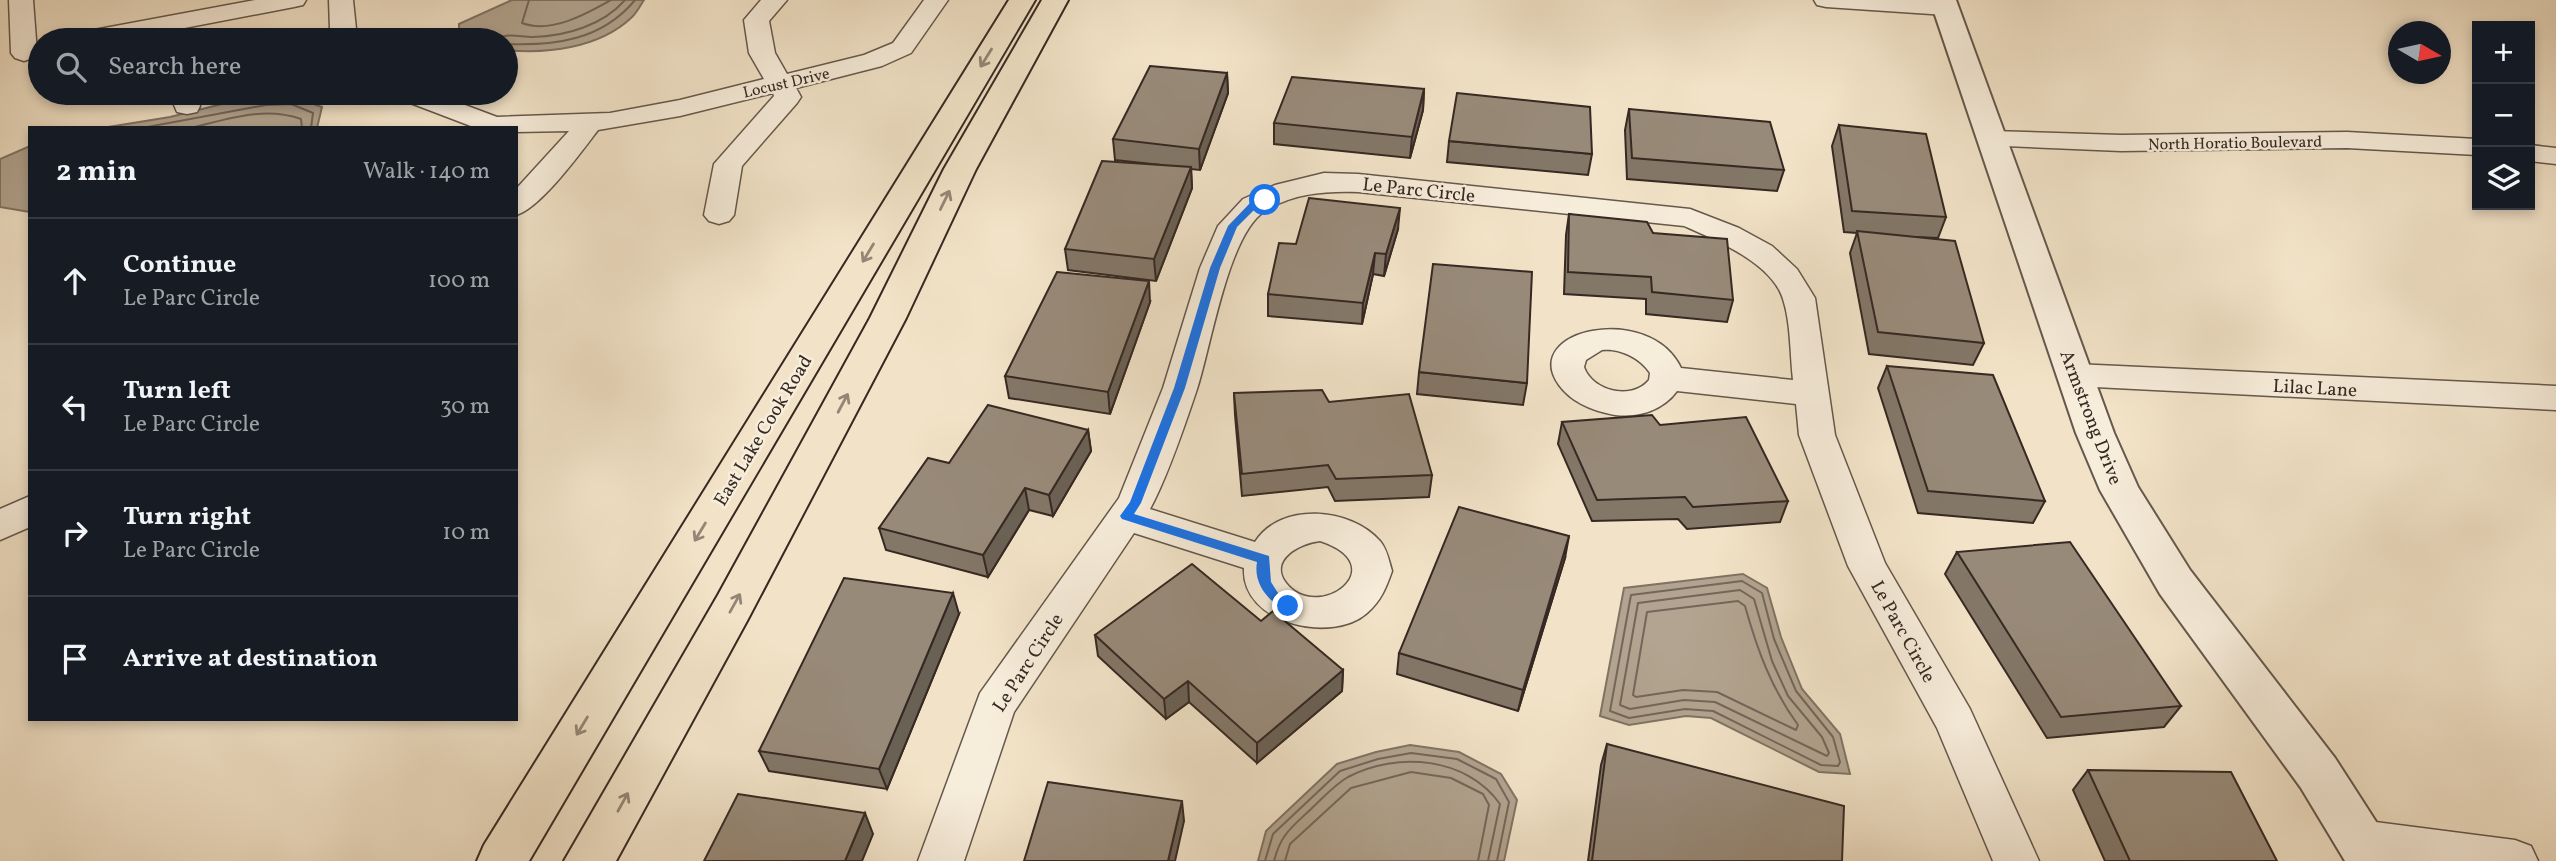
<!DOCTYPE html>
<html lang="en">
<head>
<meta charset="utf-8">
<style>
	body { margin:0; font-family:Vollkorn,serif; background:#242831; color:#f1f3f6 }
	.controls { position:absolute; right:21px; top:21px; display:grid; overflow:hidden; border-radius:0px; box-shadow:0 4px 10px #0003 }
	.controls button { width:63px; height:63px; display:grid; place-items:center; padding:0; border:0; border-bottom:2px solid #363941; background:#171b24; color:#f1f3f6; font:35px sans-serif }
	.compass { position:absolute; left:2388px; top:21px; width:63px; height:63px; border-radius:50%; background:#171b24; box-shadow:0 4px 10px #0003; rotate:99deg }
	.stop { position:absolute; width:21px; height:21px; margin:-16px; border:5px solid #1a73e8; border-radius:50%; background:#fff }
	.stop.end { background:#1a73e8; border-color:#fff; box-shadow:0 2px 7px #0008 }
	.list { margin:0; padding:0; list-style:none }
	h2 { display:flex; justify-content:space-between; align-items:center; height:91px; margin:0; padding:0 28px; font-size:30px }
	h2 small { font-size:23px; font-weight:400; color:#9ea1a6 }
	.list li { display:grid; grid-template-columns:46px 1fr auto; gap:21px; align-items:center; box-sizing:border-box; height:126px; padding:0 28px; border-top:2px solid #363941 }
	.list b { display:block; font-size:26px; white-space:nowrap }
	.list p { margin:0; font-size:23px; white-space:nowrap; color:#9ea1a6 }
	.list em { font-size:23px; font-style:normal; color:#9ea1a6 }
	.icon { flex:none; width:38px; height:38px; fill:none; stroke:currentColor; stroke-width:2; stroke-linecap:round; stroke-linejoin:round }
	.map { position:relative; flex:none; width:2556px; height:861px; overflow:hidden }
	.search { position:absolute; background:#171b24; box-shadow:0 4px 10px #0003; left:28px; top:28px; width:490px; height:77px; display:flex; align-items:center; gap:18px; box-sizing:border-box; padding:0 24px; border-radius:38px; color:#9ea1a6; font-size:26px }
	.panel { position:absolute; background:#171b24; box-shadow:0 4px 10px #0003; left:28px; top:126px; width:490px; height:595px; border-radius:0px }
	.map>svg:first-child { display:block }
</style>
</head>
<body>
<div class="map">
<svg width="2556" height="861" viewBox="0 0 2556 861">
	<rect width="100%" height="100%" fill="#f2e3c8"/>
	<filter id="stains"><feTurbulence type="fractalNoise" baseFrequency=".00286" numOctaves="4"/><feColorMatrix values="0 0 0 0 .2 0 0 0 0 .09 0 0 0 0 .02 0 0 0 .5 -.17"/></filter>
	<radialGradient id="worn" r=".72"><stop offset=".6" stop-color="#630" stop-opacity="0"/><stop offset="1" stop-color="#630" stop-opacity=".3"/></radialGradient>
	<path fill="#b2a490" stroke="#807364" stroke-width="2" d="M 512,0 L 644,0 C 640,6 636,14 631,18 C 599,48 547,54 506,50 L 506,40 L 469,40 L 459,37 L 459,24 Z
		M 292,97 L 322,107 L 317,128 L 102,128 L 170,117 L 230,102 Z
		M 30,146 L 30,212 L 0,207 L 0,159 Z
		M 1743,574 L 1767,588 L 1781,637 L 1802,689 L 1840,734 L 1850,774 L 1819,772 L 1711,718 L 1686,716 L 1629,725 L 1600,716 L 1624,588 Z
		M 1410,745 L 1459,752 L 1501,774 L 1517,800 L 1504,861 L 1258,861 L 1266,831 L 1337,764 L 1376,752 Z"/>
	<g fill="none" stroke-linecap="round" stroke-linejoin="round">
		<path stroke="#74665a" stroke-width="2" d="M 529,0 L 522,23 C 551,34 586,14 611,0
			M 495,40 C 508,32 519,37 533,37 C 567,36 603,25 625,0
			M 506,44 C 555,46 602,40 635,0
			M 142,128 L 266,105 L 291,104 L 313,113 L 311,128
			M 191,128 C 228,119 264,106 301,119 L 302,128
			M 1742,581 L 1762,593 L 1774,639 L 1796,691 L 1833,737 L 1840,762 L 1838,766 L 1821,765 L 1713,711 L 1685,709 L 1629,718 L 1610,711 L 1631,595 Z
			M 1740,590 L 1754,599 L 1772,661 L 1788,696 L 1822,737 L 1829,753 L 1827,756 L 1715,702 L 1684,700 L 1630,709 L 1620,705 L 1638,603 Z
			M 1738,601 L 1745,606 C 1757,649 1771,688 1798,725 L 1796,730 L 1717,692 L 1683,690 L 1636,697 L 1633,695 L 1647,612 Z
			M 1265,861 L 1273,834 L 1340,771 L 1378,759 L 1411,753 L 1457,759 L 1496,779 L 1509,802 L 1497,861
			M 1274,861 C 1281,834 1291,828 1311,809 C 1322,799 1334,785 1348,777 C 1397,751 1467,757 1500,804 L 1488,861
			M 1285,861 L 1290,844 L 1351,788 L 1411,772 L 1451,778 L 1483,794 L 1489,805 L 1478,861"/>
		<defs>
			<path id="minor" d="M 9,0 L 33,0 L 37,53 L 33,58 L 24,61 L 15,58 L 11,53 Z
				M 255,0 L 306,0 L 303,5 L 294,7 L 122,40 L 70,40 L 74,35 L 83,32 Z
				M 329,0 L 353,0 L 356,29 L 360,40 L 334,40 L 330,29 Z
				M 761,0 L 787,0 L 769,21 L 775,53 L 787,74 L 864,55 L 893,43 L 924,0 L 948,0 L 911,53 L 882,66 L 796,88 L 801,97 L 797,103 L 742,166 L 734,215 L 729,221 L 719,224 L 709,221 L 704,215 L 714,164 L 774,96 L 773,93 L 680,116 L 598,130 C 582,151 540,209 516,215 L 516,189 L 569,131 L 516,132 L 516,128 L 476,128 L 400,99 L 396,93 L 433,93 L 497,117 L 610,113 L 680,100 L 764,79 L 749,53 L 744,20 Z
				M 1814,0 L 1936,0 L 1955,3 L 1958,8 L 1955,13 L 1946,15 L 1826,7 L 1817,5 Z
				M 169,93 L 195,93 L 200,106 L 197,112 L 187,114 L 177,112 Z
				M 1992,131 L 2121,135 L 2347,132 L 2477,139 L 2477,155 L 2347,148 L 2121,151 L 1982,145 L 1978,139 L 1982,133 Z
				M 2530,145 L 2556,148 L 2556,164 L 2530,161 Z
				M 1324,173 L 1358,174 L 1690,209 L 1739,228 L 1772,246 L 1797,269 L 1815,298 L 1835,435 L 1885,563 L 1970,709 L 2039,861 L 1993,861 L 1937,728 L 1848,566 L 1799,435 L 1796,404 L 1677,391 C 1663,410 1639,418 1615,415 C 1594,411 1572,403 1559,385 C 1519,329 1650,302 1681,368 L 1793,380 C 1790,354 1791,323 1783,299 C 1772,263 1716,240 1684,226 L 1358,192 C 1326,191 1293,193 1265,211 C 1228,234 1211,347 1197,389 C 1185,425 1167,478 1150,509 L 1255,542 C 1281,501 1351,508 1380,541 C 1387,549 1389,561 1392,571 C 1386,588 1381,601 1367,613 C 1332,644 1241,624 1244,568 L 1134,533 L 1014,712 L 964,861 L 918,861 L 980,693 L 1119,498 L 1163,388 L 1200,268 L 1218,226 L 1243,199 L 1275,185 ZM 1602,350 C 1620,348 1640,358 1650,373 L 1649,380 C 1632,401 1592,391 1584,367 L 1586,360 ZM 1320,541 C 1396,566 1318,624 1286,583 C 1268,559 1301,543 1320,541 Z
				M 2075,364 L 2556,386 L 2556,410 L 2075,386 L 2063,383 L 2058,375 L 2063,367 Z
				M 30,496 L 30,527 L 0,540 L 0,509 Z
				M 2360,820 L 2515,840 L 2531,846 L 2538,861 L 2358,861 L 2344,856 L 2337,841 L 2344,826 Z"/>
			<path id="tertiary" d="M 1930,0 L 1956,0 L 2114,433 L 2138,487 L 2190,570 L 2335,758 L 2391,845 L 2398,861 L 2345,861 L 2301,788 L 2160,594 L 2100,490 L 2076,433 Z"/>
			<path id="primary" d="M 1009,0 L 1035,0 L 529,861 L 477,861 L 484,845 Z
				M 1042,0 L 1068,0 L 976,169 L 906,318 L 748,619 L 616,861 L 564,861 L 718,595 L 870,318 L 944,169 Z"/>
		</defs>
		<use href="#minor" stroke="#65584c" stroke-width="3"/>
		<use href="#tertiary" stroke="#65584c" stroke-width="4"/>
		<use href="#primary" stroke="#362923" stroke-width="4"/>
		<use href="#minor" fill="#f7eddb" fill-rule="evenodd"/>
		<use href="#tertiary" fill="#f7eddb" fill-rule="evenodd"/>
		<use href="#primary" fill="#f2e3c8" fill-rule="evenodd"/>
	</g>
	<path fill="#837768" stroke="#362923" stroke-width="2" d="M 1227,73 L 1228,93 L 1200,170 L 1191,169 L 1192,188 L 1156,281 L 1068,270 L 1065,249 L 1161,165 L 1115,160 L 1113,139 Z
		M 1424,89 L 1423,110 L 1410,158 L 1274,144 L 1274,123 Z
		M 1629,109 L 1784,170 L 1777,191 L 1627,179 L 1625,130 Z
		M 1839,125 L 1946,217 L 1938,238 L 1918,237 L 1984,343 L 1973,365 L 1869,354 L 1850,253 L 1857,233 L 1844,232 L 1832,146 Z
		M 1449,141 L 1592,154 L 1588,175 L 1447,162 Z
		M 1569,214 L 1653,233 L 1733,300 L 1727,322 L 1646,314 L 1646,299 L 1564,294 L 1566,235 Z
		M 1398,229 L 1384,276 L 1373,274 L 1362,324 L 1268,316 L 1268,294 L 1296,244 Z
		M 1150,302 L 1110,414 L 1009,398 L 1005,376 Z
		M 1887,366 L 2045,501 L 2033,523 L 1918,513 L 1878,388 Z
		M 1419,372 L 1527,383 L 1523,405 L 1417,394 Z
		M 1234,393 L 1329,402 L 1432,475 L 1429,497 L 1335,501 L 1328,487 L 1242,496 L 1235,415 Z
		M 1562,422 L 1660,425 L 1788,501 L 1780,522 L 1687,529 L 1678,519 L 1592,521 L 1558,444 Z
		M 1088,430 L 1091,451 L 1053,516 L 1029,510 L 988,577 L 886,550 L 879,528 L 949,463 Z
		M 1957,552 L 2181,706 L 2164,727 L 2047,738 L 1945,574 Z
		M 1565,558 L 1518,711 L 1397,674 L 1399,653 Z
		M 959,614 L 887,789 L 769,771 L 759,751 Z
		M 1261,621 L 1343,670 L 1342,691 L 1257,763 L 1189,702 L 1166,719 L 1098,656 L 1095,635 Z
		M 1607,744 L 1842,861 L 1588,861 L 1601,765 Z
		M 2088,770 L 2277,861 L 2105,861 L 2073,790 Z"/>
	<path fill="#6a6155" stroke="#362923" stroke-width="2" d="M 1227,73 L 1228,93 L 1200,170 L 1199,149 Z
		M 1424,89 L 1423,110 L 1410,158 L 1412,137 Z
		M 1191,167 L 1192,188 L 1156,281 L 1154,259 Z
		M 1400,208 L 1398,229 L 1384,276 L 1386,254 Z
		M 1375,253 L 1373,274 L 1362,324 L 1363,303 Z
		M 1149,281 L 1150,302 L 1110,414 L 1108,392 Z
		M 1088,430 L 1091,451 L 1053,516 L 1049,495 Z
		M 1025,488 L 1029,510 L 988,577 L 983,555 Z
		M 1569,536 L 1565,558 L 1518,711 L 1523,690 Z
		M 953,593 L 959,614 L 887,789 L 879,769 Z
		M 1343,670 L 1342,691 L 1257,763 L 1257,743 Z
		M 1188,681 L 1189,702 L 1166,719 L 1164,699 Z
		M 1182,801 L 1184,821 L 1175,861 L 1168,861 Z
		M 865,813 L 873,834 L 862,861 L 845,861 Z"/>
	<path fill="#988a79" stroke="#362923" stroke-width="2" d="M 1150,66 L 1227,73 L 1199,149 L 1113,139 Z
		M 1292,77 L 1424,89 L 1412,137 L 1274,123 Z
		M 1457,93 L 1590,107 L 1592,154 L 1449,141 Z
		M 1629,109 L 1770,122 L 1784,170 L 1632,158 Z
		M 1839,125 L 1926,134 L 1946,217 L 1852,211 Z
		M 1102,161 L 1191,167 L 1154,259 L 1065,249 Z
		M 1309,198 L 1400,208 L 1386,254 L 1375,253 L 1363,303 L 1268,294 L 1279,243 L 1296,244 Z
		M 1569,214 L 1647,222 L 1653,233 L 1727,239 L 1733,300 L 1652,292 L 1651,277 L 1568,272 Z
		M 1857,231 L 1955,241 L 1984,343 L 1878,332 Z
		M 1433,264 L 1532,272 L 1527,383 L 1419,372 Z
		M 1057,272 L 1149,281 L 1108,392 L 1005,376 Z
		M 1887,366 L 1993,375 L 2045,501 L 1928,491 Z
		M 1322,390 L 1329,402 L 1409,394 L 1432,475 L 1336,479 L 1328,465 L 1242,474 L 1234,393 Z
		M 988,405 L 1088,430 L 1049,495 L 1025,488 L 983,555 L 879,528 L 928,458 L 949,463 Z
		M 1652,415 L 1660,425 L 1746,417 L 1788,501 L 1693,507 L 1685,497 L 1597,500 L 1562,422 Z
		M 1459,507 L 1569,536 L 1523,690 L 1399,653 Z
		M 2070,542 L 2181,706 L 2061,717 L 1957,552 Z
		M 1192,564 L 1261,621 L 1273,611 L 1343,670 L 1257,743 L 1188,681 L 1164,699 L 1095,635 Z
		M 844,578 L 953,593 L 879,769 L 759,751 Z
		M 1607,744 L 1844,806 L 1842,861 L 1592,861 Z
		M 2088,770 L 2231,772 L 2277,861 L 2130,861 Z
		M 1048,782 L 1182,801 L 1168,861 L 1024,861 Z
		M 738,794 L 865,813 L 845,861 L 704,861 Z"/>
	<defs><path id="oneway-shaft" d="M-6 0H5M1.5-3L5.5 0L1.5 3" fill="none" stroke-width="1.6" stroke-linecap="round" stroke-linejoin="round" transform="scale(1.75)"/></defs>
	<g stroke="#948676">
		<use href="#oneway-shaft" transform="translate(986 58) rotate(122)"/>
		<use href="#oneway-shaft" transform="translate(945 200) rotate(-64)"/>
		<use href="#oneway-shaft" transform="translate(868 253) rotate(121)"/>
		<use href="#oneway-shaft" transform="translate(843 403) rotate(-62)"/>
		<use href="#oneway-shaft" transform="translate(700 532) rotate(121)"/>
		<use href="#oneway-shaft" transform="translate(735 603) rotate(-61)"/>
		<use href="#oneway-shaft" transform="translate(582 726) rotate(121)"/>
		<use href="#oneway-shaft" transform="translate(623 802) rotate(-61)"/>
	</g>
	<path fill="#1a73e8" d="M 1265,197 L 1269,198 L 1269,202 L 1257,207 L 1237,227 L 1220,268 L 1185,388 L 1141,503 L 1134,514 L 1269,556 L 1271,582 L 1278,593 L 1294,606 L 1288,611 C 1269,603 1253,584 1257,562 L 1122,519 L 1120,516 L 1130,502 L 1174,388 L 1210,268 L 1228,226 L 1250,203 Z"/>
	<g text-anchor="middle" stroke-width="5" stroke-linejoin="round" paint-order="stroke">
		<g font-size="16" fill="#362923" stroke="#f7eddb">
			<text transform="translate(786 82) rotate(-13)" y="6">Locust Drive</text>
			<text transform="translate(2235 142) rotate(-1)" y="6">North Horatio Boulevard</text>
		</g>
		<g font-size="19" fill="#362923" stroke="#f7eddb">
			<text transform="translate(1419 189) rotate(6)" y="7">Le Parc Circle</text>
			<text transform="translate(2315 387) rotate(3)" y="7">Lilac Lane</text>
			<text transform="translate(2092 417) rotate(69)" y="7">Armstrong Drive</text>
			<text transform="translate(762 430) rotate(-59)" y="7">East Lake Cook Road</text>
			<text transform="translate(1904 631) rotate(61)" y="7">Le Parc Circle</text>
			<text transform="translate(1027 662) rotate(-57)" y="7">Le Parc Circle</text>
		</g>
	</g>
	<rect width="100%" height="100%" filter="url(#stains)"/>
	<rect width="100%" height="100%" fill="url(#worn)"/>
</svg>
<div class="controls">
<button>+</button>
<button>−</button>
<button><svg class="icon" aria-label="layers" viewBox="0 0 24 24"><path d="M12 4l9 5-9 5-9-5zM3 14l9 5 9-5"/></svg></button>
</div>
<svg class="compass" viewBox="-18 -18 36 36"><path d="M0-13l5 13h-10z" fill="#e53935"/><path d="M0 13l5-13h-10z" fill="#9ea1a6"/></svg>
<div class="stop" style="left:1265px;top:200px"></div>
<div class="stop end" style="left:1288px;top:606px"></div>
<div class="search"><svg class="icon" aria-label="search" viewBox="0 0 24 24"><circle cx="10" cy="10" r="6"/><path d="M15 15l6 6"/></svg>Search here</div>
<section class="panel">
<h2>2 min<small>Walk · 140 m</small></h2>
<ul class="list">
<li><svg class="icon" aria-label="ahead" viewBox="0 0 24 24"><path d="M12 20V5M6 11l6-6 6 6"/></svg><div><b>Continue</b><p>Le Parc Circle</p></div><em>100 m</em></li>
<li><svg class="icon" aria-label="left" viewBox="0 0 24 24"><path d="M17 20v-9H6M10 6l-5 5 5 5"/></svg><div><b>Turn left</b><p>Le Parc Circle</p></div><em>30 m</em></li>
<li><svg class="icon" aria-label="right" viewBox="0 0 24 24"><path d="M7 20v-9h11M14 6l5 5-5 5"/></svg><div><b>Turn right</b><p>Le Parc Circle</p></div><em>10 m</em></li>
<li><svg class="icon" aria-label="arrive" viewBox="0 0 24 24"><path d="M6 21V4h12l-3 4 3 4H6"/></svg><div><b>Arrive at destination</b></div></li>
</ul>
</section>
</div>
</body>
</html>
